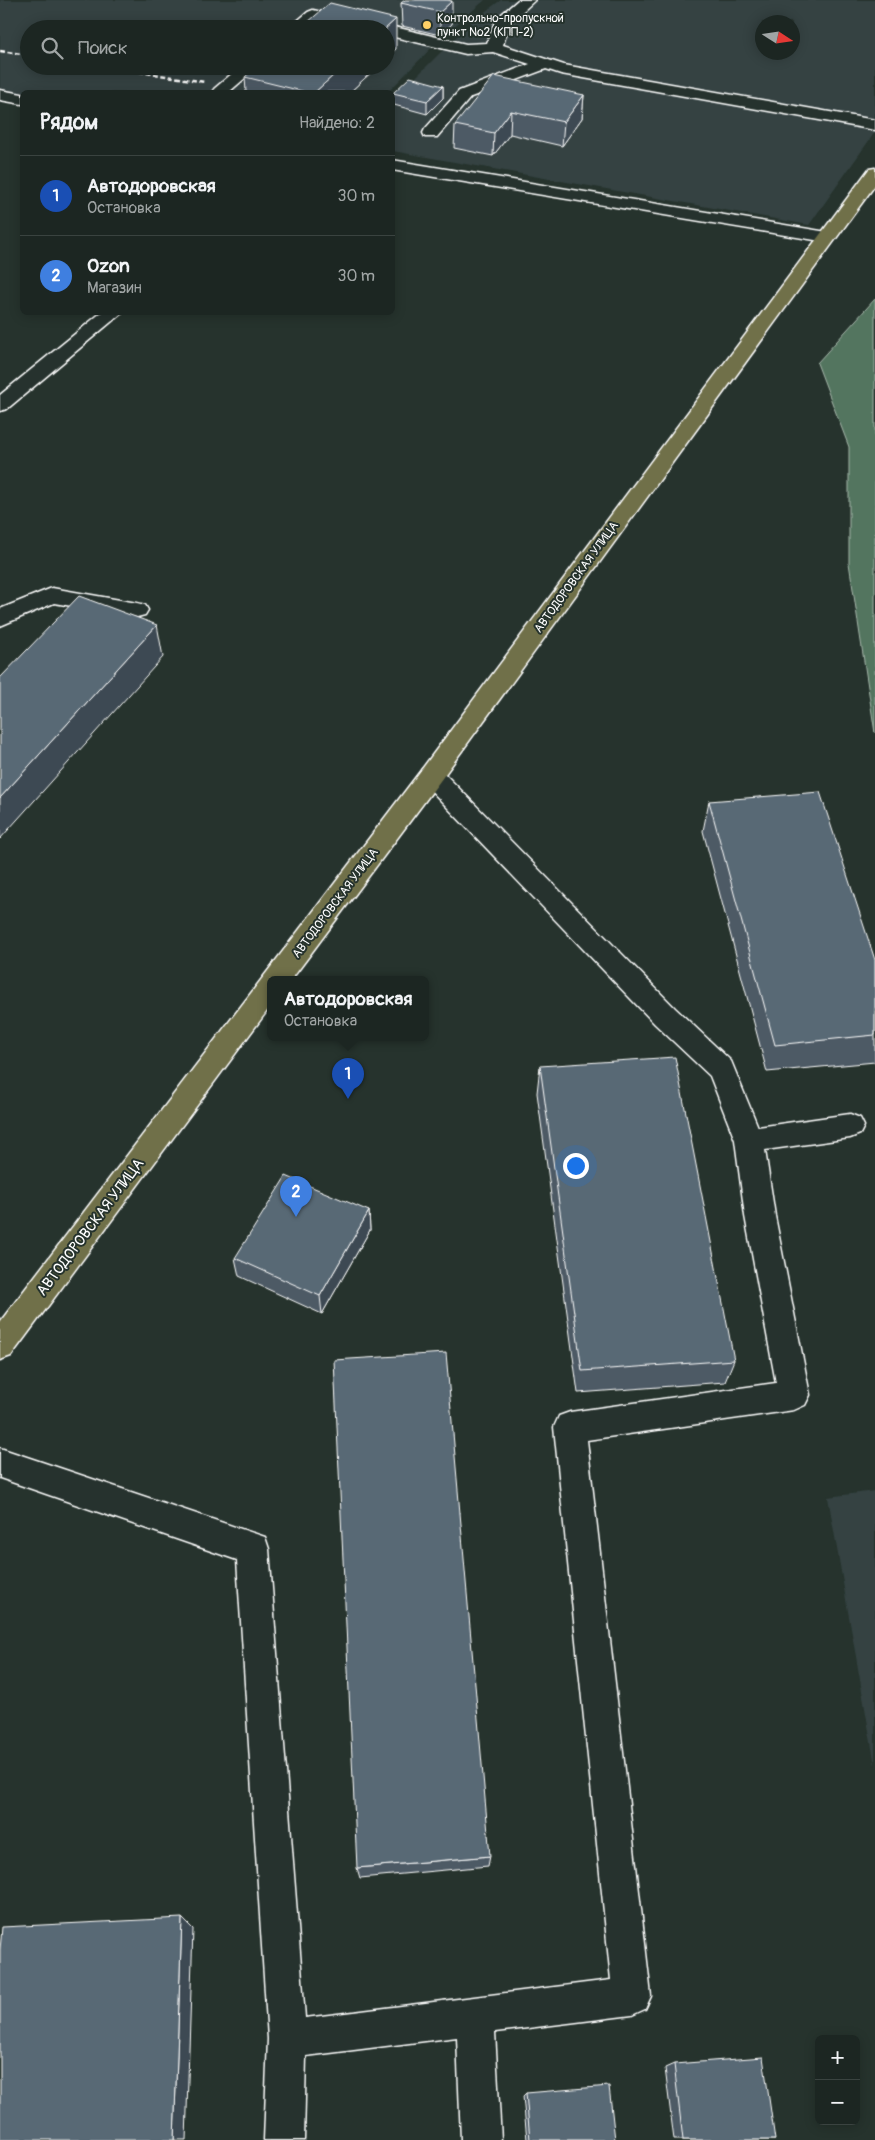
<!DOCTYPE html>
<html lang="ru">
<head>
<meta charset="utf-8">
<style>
	body { margin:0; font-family:Pangolin,sans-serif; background:#29322f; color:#f1f3f6 }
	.controls { position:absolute; right:15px; bottom:15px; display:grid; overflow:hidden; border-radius:8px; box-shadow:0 2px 12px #0003 }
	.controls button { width:45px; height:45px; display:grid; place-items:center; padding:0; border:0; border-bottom:1px solid #3a4340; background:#1c2622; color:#f1f3f6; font:25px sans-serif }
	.compass { position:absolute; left:755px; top:15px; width:45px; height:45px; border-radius:50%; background:#1c2622; box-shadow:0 2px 12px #0003; rotate:102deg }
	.you { position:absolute; left:575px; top:1165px; width:18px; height:18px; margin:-12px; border:4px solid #fff; border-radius:50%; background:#1a73e8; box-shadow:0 0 0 8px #1a73e833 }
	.badge { display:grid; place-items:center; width:32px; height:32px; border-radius:50%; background:#ffd166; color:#fff; font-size:16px; font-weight:700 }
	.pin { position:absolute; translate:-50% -41px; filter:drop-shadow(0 1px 2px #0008) }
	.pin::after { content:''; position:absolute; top:26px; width:18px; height:15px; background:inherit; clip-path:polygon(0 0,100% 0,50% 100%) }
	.popup { position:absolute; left:267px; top:976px; width:162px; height:65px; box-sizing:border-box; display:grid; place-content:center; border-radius:8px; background:#1c2622; filter:drop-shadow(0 1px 4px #0005); font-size:16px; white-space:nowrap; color:#a0a5a5 }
	.popup b { font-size:19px; color:#f1f3f6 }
	.popup::after { content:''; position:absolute; left:50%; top:100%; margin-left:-10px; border:10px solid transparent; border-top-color:#1c2622 }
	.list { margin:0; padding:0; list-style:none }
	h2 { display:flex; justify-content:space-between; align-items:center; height:65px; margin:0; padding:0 20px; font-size:21px }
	h2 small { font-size:16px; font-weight:400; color:#a0a5a5 }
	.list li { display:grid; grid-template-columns:32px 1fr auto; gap:15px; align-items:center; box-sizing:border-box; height:80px; padding:0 20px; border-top:1px solid #3a4340 }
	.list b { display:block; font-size:19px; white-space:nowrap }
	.list p { margin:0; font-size:16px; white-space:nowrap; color:#a0a5a5 }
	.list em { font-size:16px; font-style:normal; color:#a0a5a5 }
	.icon { flex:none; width:28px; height:28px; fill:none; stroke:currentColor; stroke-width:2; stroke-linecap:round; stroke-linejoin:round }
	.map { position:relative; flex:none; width:875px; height:2140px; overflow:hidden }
	.search { position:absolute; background:#1c2622; box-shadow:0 2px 12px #0003; left:20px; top:20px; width:375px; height:55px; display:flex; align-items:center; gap:12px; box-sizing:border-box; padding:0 18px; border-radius:28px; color:#a0a5a5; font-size:19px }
	.panel { position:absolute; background:#1c2622; box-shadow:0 2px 12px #0003; left:20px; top:90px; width:375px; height:225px; border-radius:8px }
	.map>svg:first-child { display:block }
</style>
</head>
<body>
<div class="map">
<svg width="875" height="2140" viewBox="0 0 875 2140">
	<rect width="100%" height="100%" fill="#26332d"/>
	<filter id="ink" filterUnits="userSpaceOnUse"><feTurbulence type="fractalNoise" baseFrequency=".02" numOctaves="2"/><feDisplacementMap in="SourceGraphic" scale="10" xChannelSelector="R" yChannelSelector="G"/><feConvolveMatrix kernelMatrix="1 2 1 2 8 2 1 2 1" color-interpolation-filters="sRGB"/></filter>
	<g filter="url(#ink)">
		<path fill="#354343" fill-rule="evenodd" d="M 0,0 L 485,0 L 443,36 L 388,92 L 22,93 L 0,90 ZM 29,29 L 386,29 L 386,66 L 29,66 Z
			M 501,0 L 875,0 L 875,132 L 809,225 L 393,151 L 393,100 L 471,22 ZM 762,22 L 792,22 L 792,52 L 762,52 Z
			M 875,1491 L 875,1765 L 828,1497 Z"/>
		<path fill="#53745e" stroke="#a9baae" d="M 875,299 L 875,733 L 849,563 L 849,447 L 817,363 Z"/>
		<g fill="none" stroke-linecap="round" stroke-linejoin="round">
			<defs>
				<path id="service" d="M 518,0 L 535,0 L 509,24 L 503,45 L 564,65 L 875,120 L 875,130 L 561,74 L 546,69 L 471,97 L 437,137 L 425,137 L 423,133 L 425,129 L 459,91 L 530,64 L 493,52 L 466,54 L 386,35 L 386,29 L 379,29 L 386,25 L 466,44 L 487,43 L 496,19 Z
					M 313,10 L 358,20 L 360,23 L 358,26 L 352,28 L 316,20 L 306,29 L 288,29 L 308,12 Z
					M 241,66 L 259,66 L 229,92 L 212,92 L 214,89 Z
					M 0,90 L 22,94 L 22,104 L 0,100 Z
					M 392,160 L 827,232 L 833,233 L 836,237 L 833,241 L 827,242 L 392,170 Z
					M 102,312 L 123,312 L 7,409 L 0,411 L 0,395 Z
					M 52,588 L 137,603 L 145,605 L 148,610 L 145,615 L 137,617 L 54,603 L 0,626 L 0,609 Z
					M 431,766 L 440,769 L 675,1008 L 731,1061 L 758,1127 L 850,1114 L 860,1118 L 864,1126 L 860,1134 L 850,1138 L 765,1150 L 775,1216 L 810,1395 L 805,1405 L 794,1410 L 587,1440 L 651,1996 L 645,2009 L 632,2015 L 495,2032 L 501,2140 L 461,2140 L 457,2037 L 306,2056 L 304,2140 L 264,2140 L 268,2039 L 237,1560 L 0,1478 L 0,1448 L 265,1537 L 269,1549 L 305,2018 L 611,1980 L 554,1427 L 559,1416 L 570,1412 L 776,1383 L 745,1216 L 735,1140 L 710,1076 L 655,1024 L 422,781 L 419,775 L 422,769 Z"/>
				<path id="primary" d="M 875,168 L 875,185 L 440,781 L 291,980 L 270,980 L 270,1007 L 11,1356 L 0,1360 L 0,1322 L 422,769 L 869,169 Z"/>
			</defs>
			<use href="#service" stroke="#fff" stroke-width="3"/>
			<use href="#primary" stroke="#fff" stroke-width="3"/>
			<use href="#service" fill="#26332d" fill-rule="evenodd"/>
			<use href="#primary" fill="#70704a" fill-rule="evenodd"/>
			<path stroke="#fff" stroke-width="2.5" stroke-dasharray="5 2.5" stroke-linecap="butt" d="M 0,51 L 29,55
				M 102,66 L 205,82"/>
		</g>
		<path fill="#4d5a65" stroke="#fff" d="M 447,0 L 452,24 L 440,35 L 402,26 L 401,3 Z
			M 378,66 L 350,92 L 246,92 L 245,77 Z
			M 443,86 L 443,98 L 427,114 L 394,105 L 393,93 Z
			M 584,95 L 582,118 L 562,146 L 510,134 L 493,156 L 454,148 L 455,125 Z
			M 709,801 L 875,960 L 875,1062 L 767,1072 L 703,831 Z
			M 540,1066 L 734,1360 L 725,1382 L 578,1393 L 537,1093 Z
			M 369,1211 L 370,1230 L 322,1314 L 239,1276 L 235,1258 Z
			M 490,1856 L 488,1866 L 360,1878 L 357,1868 Z
			M 674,2064 L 775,2140 L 674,2140 L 665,2068 Z
			M 526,2093 L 615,2140 L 527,2140 L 523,2096 Z"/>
		<path fill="#3e4a52" stroke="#fff" d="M 452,1 L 452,24 L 440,35 L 440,12 Z
			M 396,19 L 396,49 L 386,58 L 386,29 L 385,29 Z
			M 344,66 L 378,66 L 350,92 L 315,92 Z
			M 443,86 L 443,98 L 427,114 L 427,101 Z
			M 584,95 L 582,118 L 562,146 L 564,122 Z
			M 511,111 L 510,134 L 493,156 L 494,133 Z
			M 157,625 L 163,657 L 0,839 L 0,798 Z
			M 369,1211 L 370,1230 L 322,1314 L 320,1296 Z
			M 182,1918 L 193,1929 L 186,2140 L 174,2140 Z"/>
		<path fill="#596975" stroke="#fff" d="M 405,0 L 447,0 L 452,1 L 440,12 L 401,3 Z
			M 330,3 L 396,19 L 385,29 L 300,29 Z
			M 257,66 L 344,66 L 315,92 L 306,92 L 245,77 Z
			M 494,76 L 584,95 L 564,122 L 511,111 L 494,133 L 455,125 Z
			M 410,77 L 443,86 L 427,101 L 393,93 Z
			M 79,596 L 157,625 L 0,798 L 0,678 Z
			M 820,792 L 875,960 L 875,1035 L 775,1045 L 709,801 Z
			M 675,1057 L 734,1360 L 582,1371 L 540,1066 Z
			M 286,1176 L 369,1211 L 320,1296 L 235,1258 Z
			M 446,1353 L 490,1856 L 357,1868 L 334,1360 Z
			M 182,1918 L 174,2140 L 0,2140 L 0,1950 L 2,1927 Z
			M 763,2057 L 775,2140 L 683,2140 L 674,2064 Z
			M 609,2086 L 615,2140 L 530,2140 L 526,2093 Z"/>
	</g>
	<circle fill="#ffd166" stroke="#26332d" stroke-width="2" cx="427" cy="25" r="5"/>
	<g text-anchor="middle" stroke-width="4" stroke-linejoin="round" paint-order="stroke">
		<g font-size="12" fill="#fff" stroke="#26332d" text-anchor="start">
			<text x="437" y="22">Контрольно-пропускной<tspan x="437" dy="14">пункт №2 (КПП-2)</tspan></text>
		</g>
		<g font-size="12" fill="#fff" stroke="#26332d">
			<text transform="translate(576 577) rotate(-54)" y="4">АВТОДОРОВСКАЯ УЛИЦА</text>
			<text transform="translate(335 903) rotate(-53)" y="4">АВТОДОРОВСКАЯ УЛИЦА</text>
		</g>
		<g font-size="15" fill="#fff" stroke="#26332d">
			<text transform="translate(90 1227) rotate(-53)" y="5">АВТОДОРОВСКАЯ УЛИЦА</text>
		</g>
	</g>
</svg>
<div class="controls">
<button>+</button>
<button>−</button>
</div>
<svg class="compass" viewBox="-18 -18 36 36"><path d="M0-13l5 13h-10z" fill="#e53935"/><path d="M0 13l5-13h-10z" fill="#a0a5a5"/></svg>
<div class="you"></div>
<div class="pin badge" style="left:348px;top:1099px;background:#1a4fb4">1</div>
<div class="popup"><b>Автодоровская</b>Остановка</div>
<div class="pin badge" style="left:296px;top:1217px;background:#3f7fe0">2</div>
<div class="search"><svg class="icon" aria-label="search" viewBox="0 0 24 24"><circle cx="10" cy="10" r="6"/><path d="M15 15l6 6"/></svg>Поиск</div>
<section class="panel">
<h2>Рядом<small>Найдено: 2</small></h2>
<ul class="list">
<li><span class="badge" style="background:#1a4fb4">1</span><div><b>Автодоровская</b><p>Остановка</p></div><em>30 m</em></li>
<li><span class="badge" style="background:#3f7fe0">2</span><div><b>Ozon</b><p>Магазин</p></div><em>30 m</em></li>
</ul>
</section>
</div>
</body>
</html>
